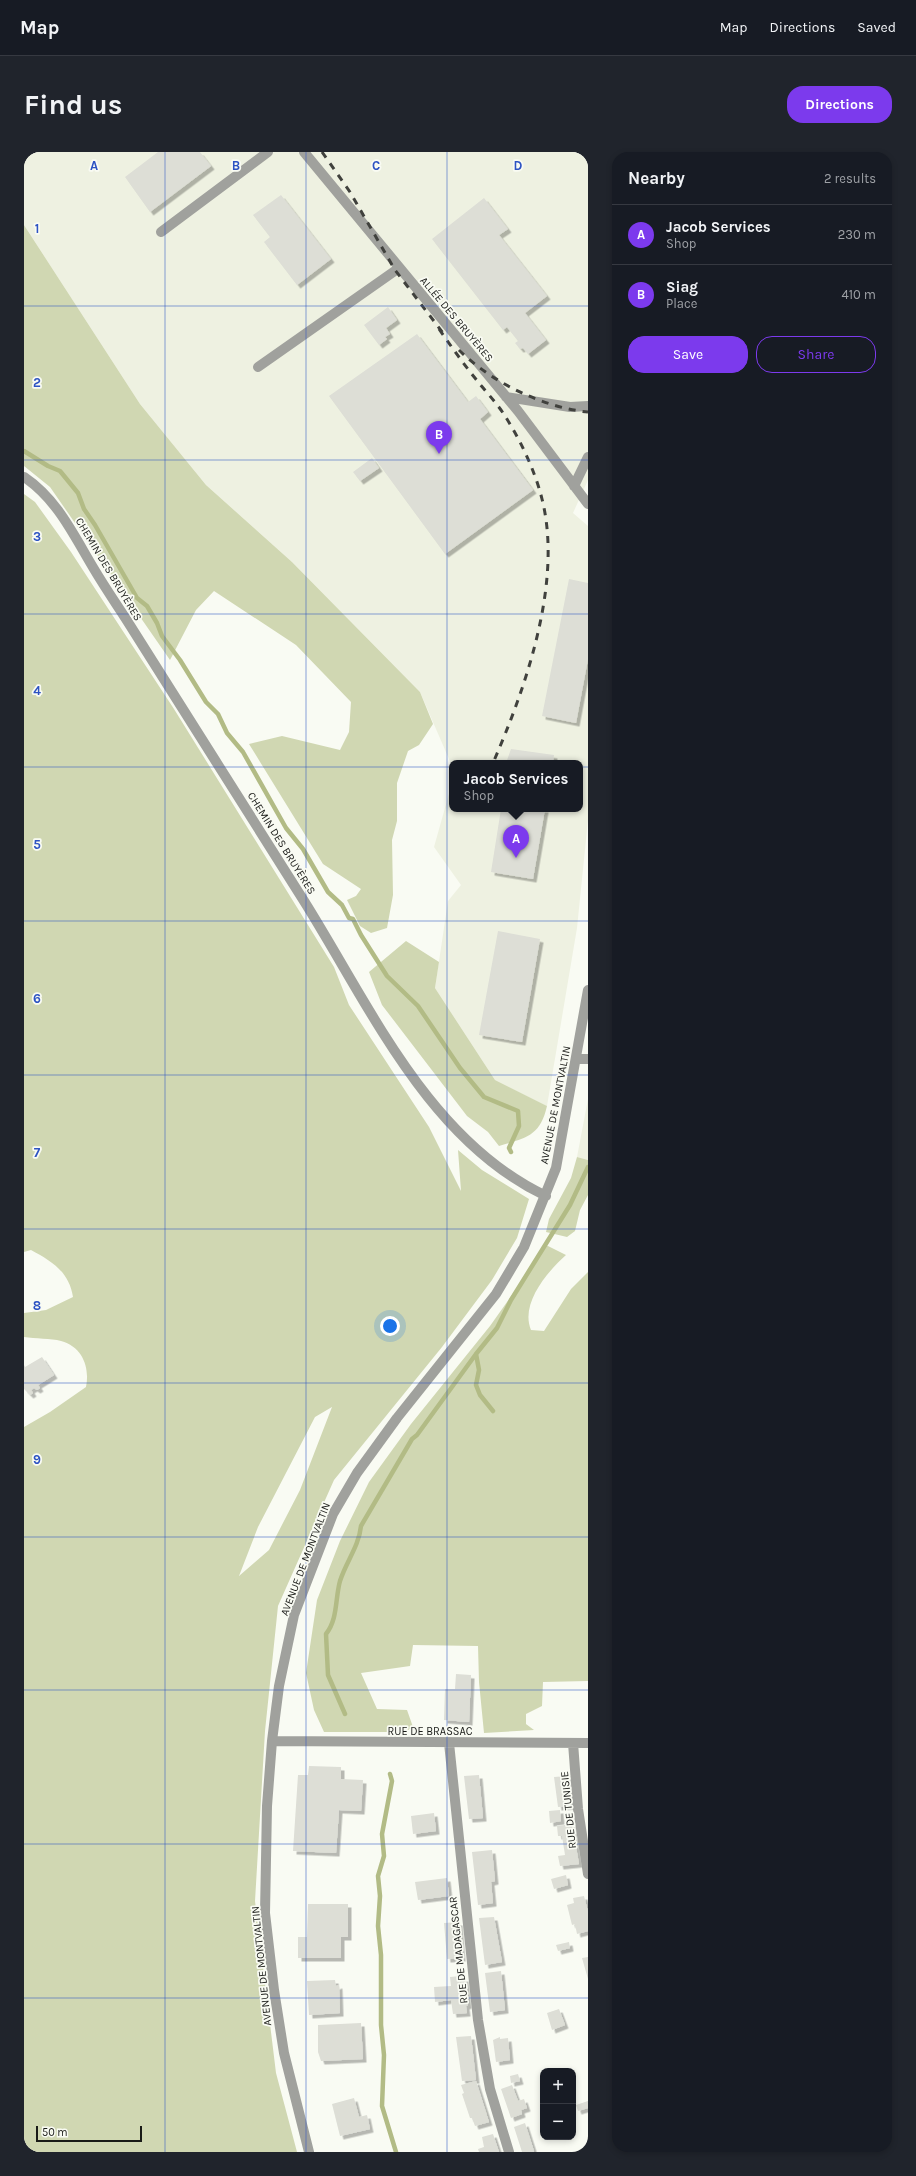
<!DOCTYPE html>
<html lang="en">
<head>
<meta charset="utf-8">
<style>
	body { margin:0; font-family:Karla,sans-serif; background:#20242c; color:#f1f3f6 }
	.controls { position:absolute; right:12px; bottom:12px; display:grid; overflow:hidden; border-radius:8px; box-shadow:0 2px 6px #0003 }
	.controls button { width:36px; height:36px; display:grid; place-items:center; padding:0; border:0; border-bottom:1px solid #363941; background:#171b24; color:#f1f3f6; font:20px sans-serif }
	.scale { position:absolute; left:12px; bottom:10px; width:106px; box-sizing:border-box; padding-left:4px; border:2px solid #191a17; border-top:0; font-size:11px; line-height:14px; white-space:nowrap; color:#191a17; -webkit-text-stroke:3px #f9fbf3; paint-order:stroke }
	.you { position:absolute; left:366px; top:1174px; width:14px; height:14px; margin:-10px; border:3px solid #fff; border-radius:50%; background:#1a73e8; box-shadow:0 0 0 6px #1a73e833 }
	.badge { display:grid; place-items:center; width:26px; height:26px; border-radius:50%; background:#7c3aed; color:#fff; font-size:13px; font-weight:700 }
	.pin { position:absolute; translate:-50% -33px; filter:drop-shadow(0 1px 2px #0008) }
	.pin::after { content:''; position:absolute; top:21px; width:14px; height:12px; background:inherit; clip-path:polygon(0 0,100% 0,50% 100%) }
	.popup { position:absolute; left:425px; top:608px; width:134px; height:52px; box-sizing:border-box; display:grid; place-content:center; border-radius:8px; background:#171b24; filter:drop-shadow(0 1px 3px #0005); font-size:13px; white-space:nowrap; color:#9ea1a6 }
	.popup b { font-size:15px; color:#f1f3f6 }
	.popup::after { content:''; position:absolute; left:50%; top:100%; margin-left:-8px; border:8px solid transparent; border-top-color:#171b24 }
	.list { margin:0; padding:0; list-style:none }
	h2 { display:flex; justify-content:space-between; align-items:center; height:52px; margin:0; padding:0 16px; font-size:17px }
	h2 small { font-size:13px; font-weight:400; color:#9ea1a6 }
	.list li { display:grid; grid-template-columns:26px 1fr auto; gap:12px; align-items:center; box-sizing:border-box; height:60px; padding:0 16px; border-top:1px solid #363941 }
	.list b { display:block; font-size:15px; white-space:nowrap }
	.list p { margin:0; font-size:13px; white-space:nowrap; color:#9ea1a6 }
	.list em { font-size:13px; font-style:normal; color:#9ea1a6 }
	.actions { display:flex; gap:8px; padding:12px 16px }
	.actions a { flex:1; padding:9px 0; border:1px solid #7c3aed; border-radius:16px; text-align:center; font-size:14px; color:#7c3aed }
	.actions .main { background:#7c3aed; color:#fff }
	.map { position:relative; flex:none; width:564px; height:2000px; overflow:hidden; border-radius:16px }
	header { display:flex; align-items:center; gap:24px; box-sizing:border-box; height:56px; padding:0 20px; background:#171b24; border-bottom:1px solid #363941 }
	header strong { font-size:19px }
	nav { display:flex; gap:22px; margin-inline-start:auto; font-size:14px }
	.intro { display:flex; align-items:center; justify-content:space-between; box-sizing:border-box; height:96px; padding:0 24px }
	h1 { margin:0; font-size:28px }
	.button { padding:10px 18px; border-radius:16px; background:#7c3aed; color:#fff; font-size:14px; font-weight:700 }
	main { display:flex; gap:24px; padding:0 24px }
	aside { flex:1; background:#171b24; border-radius:16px; box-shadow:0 2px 6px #0003 }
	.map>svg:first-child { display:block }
</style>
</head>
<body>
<header>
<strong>Map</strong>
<nav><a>Map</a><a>Directions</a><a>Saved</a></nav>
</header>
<div class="intro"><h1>Find us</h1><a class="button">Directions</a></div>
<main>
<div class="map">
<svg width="564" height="2000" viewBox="0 0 564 2000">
	<defs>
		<filter id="shadow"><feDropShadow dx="3.5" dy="3.5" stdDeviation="0" flood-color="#0004"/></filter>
	</defs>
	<rect width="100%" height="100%" fill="#f9fbf3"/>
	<path fill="#eef1e1" d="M 0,0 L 564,0 L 564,328 L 549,361 L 564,374 L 564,668 L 553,776 L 523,954 L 471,928 L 411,836 L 424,749 L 437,733 L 410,695 L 428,631 L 428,657 L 556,657 L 556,611 L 428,611 L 428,614 L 396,540 L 268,410 L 182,333 L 116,252 L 0,73 Z
		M 564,947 L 564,1008 L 553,1005 Z"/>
	<path fill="#d0d7b2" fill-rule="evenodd" d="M 0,73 L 116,252 L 182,333 L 268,410 L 396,540 L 409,572 L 395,593 L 384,599 L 373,631 L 373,669 L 368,688 L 369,743 L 363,776 L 347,781 L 336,774 L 323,748 L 332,744 L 337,737 L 299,712 L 225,592 L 258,584 L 316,598 L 325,580 L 327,550 L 272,493 L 190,439 L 172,458 L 146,508 L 26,335 L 0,314 Z
		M 0,342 L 11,350 L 47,400 L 150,557 L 310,815 L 325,853 L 405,975 L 437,1039 L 434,998 L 458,1018 L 505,1047 L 493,1086 L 468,1128 L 418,1195 L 310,1328 L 254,1454 L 241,1579 L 231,1749 L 252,1921 L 273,2000 L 0,2000 L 0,1275 L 26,1260 L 62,1235 C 66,1216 59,1195 37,1189 C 27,1186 11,1187 0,1185 L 0,1161 L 22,1158 L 49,1145 C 45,1119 27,1109 7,1098 L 0,1100 ZM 308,1255 L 276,1338 L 245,1398 L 215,1424 L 234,1375 L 291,1265 Z
		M 382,789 L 415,810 L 411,836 L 471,928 L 523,954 C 516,985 501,986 475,994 L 464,980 L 443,964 L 358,853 L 345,820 Z
		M 553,1005 L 564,1008 L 564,1043 L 556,1058 L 551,1079 L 543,1085 L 522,1080 L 525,1067 L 547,1026 Z
		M 520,1092 L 542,1103 C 523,1120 496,1152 507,1178 L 520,1179 L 547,1137 L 564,1120 L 564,1529 L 519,1530 L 518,1554 L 502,1562 L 502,1572 L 510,1578 L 460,1581 L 455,1530 L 454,1494 L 389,1493 L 386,1514 L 337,1521 L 353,1557 L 383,1558 L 389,1575 L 381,1580 L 300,1580 L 290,1558 L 282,1521 L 293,1448 L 316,1389 L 345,1330 L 387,1272 L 466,1174 L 500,1126 Z"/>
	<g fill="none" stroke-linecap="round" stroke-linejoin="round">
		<path stroke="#b2bb85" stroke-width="4.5" d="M 0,299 L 24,314 L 36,319 L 54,341 L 60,357 L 71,373 L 113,446 L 123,454 L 133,471 L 138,484 L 156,508 L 182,550 L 194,562 L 203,581 L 219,600 L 262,676 L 279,697 L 304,740 L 318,753 L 325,766 L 329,767 L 337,783 L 363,824 L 394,854 L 436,916 L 460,945 L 494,959 L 495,974 L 485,996 L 487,1000
			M 452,1202 L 455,1218 L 452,1233 L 456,1243 L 469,1259
			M 321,1562 L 304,1523 L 302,1482 C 314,1467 311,1447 316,1429 C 322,1410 335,1394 337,1374 L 388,1287 L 393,1283 L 452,1202 L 473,1176 L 487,1148 L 546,1053 L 564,1015
			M 366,1622 L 368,1629 L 358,1682 L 360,1704 L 354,1724 L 356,1744 L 354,1774 L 357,1803 L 357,1873 L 360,1903 L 358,1954 L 372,2000"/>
	</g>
	<path fill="#ddded6" filter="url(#shadow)" d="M 134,0 L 176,0 L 187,14 L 126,60 L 101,25 Z
		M 257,43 L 307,107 L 273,133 L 240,90 L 246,85 L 229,63 Z
		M 460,46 L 484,77 L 475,83 L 523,144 L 501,161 L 522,188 L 504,202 L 499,196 L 496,197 L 491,191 L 494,189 L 483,175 L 479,178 L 408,87 Z
		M 364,155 L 373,168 L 362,176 L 366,182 L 361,185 L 363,187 L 355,193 L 340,173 Z
		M 393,182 L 444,250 L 452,244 L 464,260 L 456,267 L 509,338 L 421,402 L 305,244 Z
		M 348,306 L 355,316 L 336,329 L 329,320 Z
		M 545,427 L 564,431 L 564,507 L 552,571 L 518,564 Z
		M 487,597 L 530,603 L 529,611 L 482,611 Z
		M 477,657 L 521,657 L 509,727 L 467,720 Z
		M 474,779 L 516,787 L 498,890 L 455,883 Z
		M 18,1205 L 30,1223 L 14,1233 L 16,1236 L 13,1238 L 10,1236 L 7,1238 L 9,1241 L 6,1243 L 0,1237 L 0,1213 L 1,1215 Z
		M 432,1522 L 447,1523 L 445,1570 L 420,1568 L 421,1537 L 431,1537 Z
		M 285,1614 L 317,1615 L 317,1627 L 339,1628 L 337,1659 L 315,1658 L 312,1701 L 269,1699 L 274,1623 L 284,1623 Z
		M 455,1623 L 459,1666 L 445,1667 L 440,1624 Z
		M 543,1624 L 547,1654 L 534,1655 L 530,1625 Z
		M 536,1658 L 537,1669 L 526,1671 L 525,1659 Z
		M 410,1661 L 412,1679 L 389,1682 L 387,1664 Z
		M 548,1672 L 555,1712 L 536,1714 L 534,1704 L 541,1703 L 538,1684 L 534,1684 L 533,1674 Z
		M 468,1698 L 471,1729 L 467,1730 L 469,1751 L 454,1753 L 448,1700 Z
		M 542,1723 L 544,1733 L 530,1737 L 527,1727 Z
		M 423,1726 L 425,1744 L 394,1748 L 391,1730 Z
		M 560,1744 L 564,1760 L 564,1779 L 553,1782 L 551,1772 L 548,1773 L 543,1753 L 550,1751 L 549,1746 Z
		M 284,1752 L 324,1752 L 324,1785 L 317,1785 L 317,1806 L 274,1806 L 274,1785 L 283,1785 Z
		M 470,1765 L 478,1810 L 461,1813 L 455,1766 Z
		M 435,1770 L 438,1806 L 423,1807 L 420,1771 Z
		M 545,1790 L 546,1796 L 534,1799 L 532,1793 Z
		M 564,1805 L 564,1827 L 558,1806 Z
		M 477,1819 L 481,1858 L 466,1860 L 461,1821 Z
		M 437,1824 L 437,1827 L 441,1826 L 444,1853 L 442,1854 L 443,1861 L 429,1862 L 427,1848 L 411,1850 L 410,1835 L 427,1834 L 426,1825 Z
		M 311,1828 L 312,1834 L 315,1833 L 316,1861 L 285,1863 L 283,1829 Z
		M 535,1857 L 541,1873 L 528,1878 L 523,1861 Z
		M 337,1871 L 339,1907 L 297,1909 L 294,1900 L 294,1873 Z
		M 447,1884 L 452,1928 L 438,1929 L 432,1885 Z
		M 476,1885 L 476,1887 L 484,1886 L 486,1908 L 472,1910 L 469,1888 Z
		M 494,1922 L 496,1929 L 487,1931 L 486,1924 Z
		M 452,1929 L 465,1970 L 451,1974 L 448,1966 L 446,1966 L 438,1942 L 440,1941 L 437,1933 Z
		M 488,1933 L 494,1949 L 500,1947 L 503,1956 L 497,1958 L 498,1962 L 487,1966 L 477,1937 Z
		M 330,1946 L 335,1965 L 343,1963 L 346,1977 L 316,1984 L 308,1952 Z
		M 564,1949 L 564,1956 L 554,1959 L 552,1953 Z
		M 501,1971 L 509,1996 L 510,2000 L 498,2000 L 490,1975 Z
		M 469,1982 L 475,2000 L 455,2000 L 454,1997 L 460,1995 L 458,1985 Z"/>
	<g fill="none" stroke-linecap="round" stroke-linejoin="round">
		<path stroke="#a0a19d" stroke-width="10" d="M 280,0 L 494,259 L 564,352
			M 137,80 L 244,0
			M 234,215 L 375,116
			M 482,245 L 546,255 L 564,254
			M 0,325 C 34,348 50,384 70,417 C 80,434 91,450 102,467 C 161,561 221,655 280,749 C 346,854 404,988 522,1044
			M 550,334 L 564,305
			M 552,907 L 564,907
			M 248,1589 L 564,1591
			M 425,1591 L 454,1868 L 466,1937 L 485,2000
			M 549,1591 L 554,1657 L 564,1722
			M 285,2000 L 260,1901 L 250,1838 L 241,1761 L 243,1654 L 248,1589 L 255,1534 L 270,1463 L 309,1362 L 333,1321 L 373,1266 L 472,1142 L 500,1095 L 532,1016 L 564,838"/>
		<path stroke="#40413d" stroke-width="3" stroke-dasharray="7 7" stroke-linecap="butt" d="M 298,0 L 326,40 L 371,118 L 419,181
			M 415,177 C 427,194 438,210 451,226 C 461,239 473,251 481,264 C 497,289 511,319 518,347 C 539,430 502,535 469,611
			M 435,198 C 467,230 520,256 564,260"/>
	</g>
	<path fill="none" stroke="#2d53c3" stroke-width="1" stroke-opacity="0.55" d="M 141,0 L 141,2000M 282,0 L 282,2000M 423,0 L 423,2000M 0,154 L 564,154M 0,308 L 564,308M 0,462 L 564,462M 0,615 L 564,615M 0,769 L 564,769M 0,923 L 564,923M 0,1077 L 564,1077M 0,1231 L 564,1231M 0,1385 L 564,1385M 0,1538 L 564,1538M 0,1692 L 564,1692M 0,1846 L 564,1846"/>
	<g text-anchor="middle" stroke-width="3.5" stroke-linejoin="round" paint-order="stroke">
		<g font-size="11" fill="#191a17" stroke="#f9fbf3">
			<text transform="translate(433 167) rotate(50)" y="4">ALLÉE DES BRUYÈRES</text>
			<text transform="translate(85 417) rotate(59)" y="4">CHEMIN DES BRUYÈRES</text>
			<text transform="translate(258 691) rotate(58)" y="4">CHEMIN DES BRUYÈRES</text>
			<text transform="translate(531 953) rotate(-79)" y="4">AVENUE DE MONTVALTIN</text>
			<text transform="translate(281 1407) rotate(-69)" y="4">AVENUE DE MONTVALTIN</text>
			<text x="406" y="1583">RUE DE BRASSAC</text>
			<text transform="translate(544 1658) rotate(-96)" y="4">RUE DE TUNISIE</text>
			<text transform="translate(434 1798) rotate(-96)" y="4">RUE DE MADAGASCAR</text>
			<text transform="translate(237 1814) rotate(-96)" y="4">AVENUE DE MONTVALTIN</text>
		</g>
	</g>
	<g font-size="13" text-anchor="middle" font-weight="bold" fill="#2d53c3" stroke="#f9fbf3" stroke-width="3.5" stroke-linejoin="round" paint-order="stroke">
		<text x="70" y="18">A</text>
		<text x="212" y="18">B</text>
		<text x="352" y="18">C</text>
		<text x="494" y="18">D</text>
		<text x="13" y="81">1</text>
		<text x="13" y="235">2</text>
		<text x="13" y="389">3</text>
		<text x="13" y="543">4</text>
		<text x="13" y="697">5</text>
		<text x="13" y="851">6</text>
		<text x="13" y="1005">7</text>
		<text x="13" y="1158">8</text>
		<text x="13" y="1312">9</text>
	</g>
</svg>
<div class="controls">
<button>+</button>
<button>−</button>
</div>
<div class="scale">50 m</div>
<div class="you"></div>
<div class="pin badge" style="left:492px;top:706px">A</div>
<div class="popup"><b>Jacob Services</b>Shop</div>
<div class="pin badge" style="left:415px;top:302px">B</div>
</div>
<aside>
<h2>Nearby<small>2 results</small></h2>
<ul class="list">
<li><span class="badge">A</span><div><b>Jacob Services</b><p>Shop</p></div><em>230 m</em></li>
<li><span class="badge">B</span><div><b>Siag</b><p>Place</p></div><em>410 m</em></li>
</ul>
<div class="actions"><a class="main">Save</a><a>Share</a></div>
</aside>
</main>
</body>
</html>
